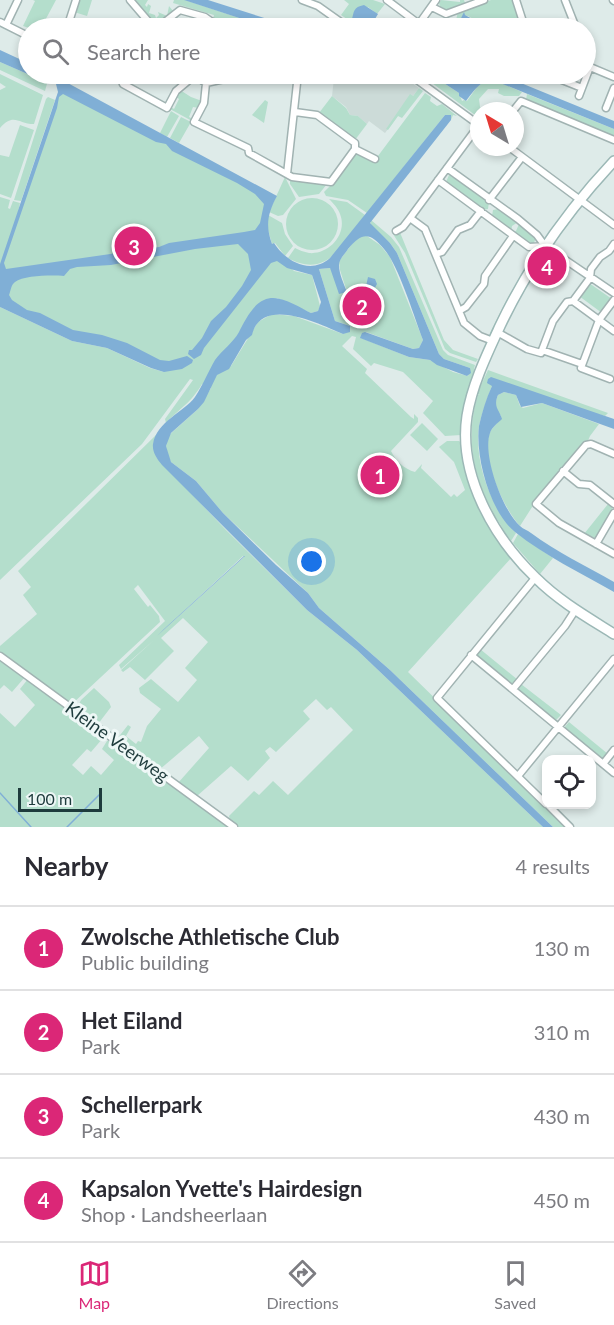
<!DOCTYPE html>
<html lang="en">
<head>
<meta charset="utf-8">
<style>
	body { margin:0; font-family:Lato,sans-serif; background:#f7f7f7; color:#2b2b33 }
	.controls { position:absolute; right:18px; bottom:18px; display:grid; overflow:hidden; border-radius:12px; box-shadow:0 3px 9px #0003 }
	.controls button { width:54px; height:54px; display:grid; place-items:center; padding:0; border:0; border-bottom:2px solid #e1e1e2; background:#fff; color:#2b2b33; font:30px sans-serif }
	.compass { position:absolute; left:470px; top:102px; width:54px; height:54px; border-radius:50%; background:#fff; box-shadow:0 3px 9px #0003; rotate:322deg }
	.scale { position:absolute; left:18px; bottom:15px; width:84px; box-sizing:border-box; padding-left:6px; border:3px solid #1e3b3c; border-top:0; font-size:16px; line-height:21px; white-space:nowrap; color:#1e3b3c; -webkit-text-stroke:4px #eef7f6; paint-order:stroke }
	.you { position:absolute; left:312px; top:562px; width:21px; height:21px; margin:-15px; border:4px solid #fff; border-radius:50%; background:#1a73e8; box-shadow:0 0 0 9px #1a73e833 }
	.badge { display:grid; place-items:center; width:39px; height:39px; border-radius:50%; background:#db2777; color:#fff; font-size:20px; font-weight:700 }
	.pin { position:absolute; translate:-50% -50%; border:3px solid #fff; box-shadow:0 2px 6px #0006 }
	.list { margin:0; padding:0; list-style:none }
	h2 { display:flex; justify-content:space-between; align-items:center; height:78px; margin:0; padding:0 24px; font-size:26px }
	h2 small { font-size:20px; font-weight:400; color:#7c7c81 }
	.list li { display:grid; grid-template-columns:39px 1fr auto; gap:18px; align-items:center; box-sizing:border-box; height:84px; padding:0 24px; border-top:2px solid #e1e1e2 }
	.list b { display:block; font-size:22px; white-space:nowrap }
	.list p { margin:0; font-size:20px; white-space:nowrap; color:#7c7c81 }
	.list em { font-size:20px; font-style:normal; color:#7c7c81 }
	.icon { flex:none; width:33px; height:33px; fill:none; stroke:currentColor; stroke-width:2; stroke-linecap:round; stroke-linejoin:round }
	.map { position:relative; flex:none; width:614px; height:827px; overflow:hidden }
	.search { position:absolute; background:#fff; box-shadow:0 3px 9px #0003; left:18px; right:18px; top:18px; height:66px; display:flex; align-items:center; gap:15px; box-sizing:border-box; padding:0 21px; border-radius:33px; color:#7c7c81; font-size:22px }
	.sheet { height:414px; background:#fff }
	nav { display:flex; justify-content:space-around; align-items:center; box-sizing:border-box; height:84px; border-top:2px solid #e1e1e2; background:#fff; font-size:16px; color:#7c7c81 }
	nav a { display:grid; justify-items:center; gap:3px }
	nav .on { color:#db2777 }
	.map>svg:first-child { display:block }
</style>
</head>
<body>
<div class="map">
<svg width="614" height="827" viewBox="0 0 614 827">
	<rect width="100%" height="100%" fill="#deebe9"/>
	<path fill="#ccdbd8" d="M 337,74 L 399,74 L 419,88 L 385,133 L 369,121 L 367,124 L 358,116 L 350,115 L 346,107 L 332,96 L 334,78 Z"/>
	<path fill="#b4decc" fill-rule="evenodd" d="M 33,0 L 56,0 L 41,28 L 29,28 L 23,26 L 35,1 Z
		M 78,0 L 92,0 L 87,16 L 74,12 Z
		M 133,0 L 148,0 L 145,5 L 147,7 L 148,4 L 151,6 L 149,13 L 155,15 L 156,18 L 159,15 L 158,12 L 167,16 L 169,6 L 173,11 L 155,25 Z
		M 174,0 L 185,0 L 270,28 L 253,28 L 229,20 L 227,24 L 213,19 L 214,15 L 173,3 Z
		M 344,0 L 373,0 L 385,4 L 377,14 L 368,7 L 355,19 L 371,28 L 360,28 L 341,15 L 349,4 Z
		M 441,0 L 460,2 L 460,0 L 464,0 L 465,3 L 445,10 L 441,8 L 443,7 L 440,7 L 439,3 Z
		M 491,0 L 512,0 L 522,28 L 489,28 L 468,16 L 463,15 L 461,18 L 464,28 L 459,28 L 456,20 L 458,12 Z
		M 0,62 L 39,79 L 48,80 L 45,91 L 0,70 Z
		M 0,74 L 43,95 L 34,124 C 18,124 14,112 0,128 L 0,90 L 6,87 L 0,83 Z
		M 420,74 L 430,74 L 459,93 L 462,101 L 464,100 L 467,101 L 477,87 L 486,80 L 499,82 L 522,92 L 519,96 L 504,96 L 498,93 L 499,89 L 488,89 L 479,99 L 480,107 L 485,111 L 479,111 L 479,118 Z
		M 499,74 L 531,74 L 526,84 Z
		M 62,84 L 270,197 L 259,235 L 294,271 L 312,275 L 320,306 L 318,311 L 311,313 L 277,298 L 227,359 L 231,366 L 258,322 L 272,314 L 294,316 L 343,334 L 350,326 L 335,321 L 319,269 L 330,268 L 347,292 L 340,270 L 339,261 L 355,240 L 361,236 L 367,236 L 380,245 L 390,257 L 423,340 L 419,348 L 413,349 L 366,332 L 361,338 L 409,357 L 430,360 L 453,372 L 468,376 L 470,368 L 444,359 L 439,354 L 397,253 L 390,243 L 370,225 L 371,220 L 391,237 L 399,247 L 443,350 L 448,355 L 475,365 L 474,369 L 476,370 L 461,435 L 445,436 L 423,413 L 433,401 L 403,372 L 374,363 L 371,366 L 353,349 L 356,337 L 352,336 L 342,346 L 367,369 L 365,373 L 411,417 L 414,419 L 414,414 L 418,418 L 418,422 L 391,451 C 396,461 404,469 415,472 L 422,464 L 421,468 L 451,497 L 454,494 L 457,497 L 465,490 L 454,462 L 439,447 L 447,441 L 459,441 L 463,444 L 466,465 L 513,556 L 408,672 L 567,827 L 553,827 L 390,670 L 319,608 L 308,593 L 223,513 L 196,481 L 171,462 L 167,454 L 166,446 L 168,436 L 198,409 L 211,388 L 202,384 C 191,403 180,408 166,423 L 165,419 L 193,380 L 190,379 L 142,444 L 0,580 L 0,307 L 72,341 L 107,348 L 150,368 L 164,372 L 71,332 L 7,301 L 0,292 L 0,197 L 10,200 L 8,208 L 10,209 L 13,201 L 20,203 L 18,212 Z
		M 419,88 L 423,91 L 402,118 L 398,116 L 388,130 L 386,129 L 410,94 L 413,96 Z
		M 180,90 L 191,97 L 202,101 L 199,108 L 193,107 L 189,117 L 193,119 L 192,121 L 170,109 L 171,107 L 174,109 L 179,99 L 176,97 Z
		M 425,93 L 431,97 L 430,101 L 437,106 L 442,104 L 457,116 L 453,115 L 451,120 L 451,115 L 445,115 L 367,213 L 348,200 L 326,196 L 324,192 L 332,184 L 354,153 L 358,153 L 375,160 Z
		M 527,94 L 614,129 L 614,138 L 526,100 Z
		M 332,96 L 346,108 L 350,115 L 358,116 L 367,124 L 355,140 L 332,121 L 319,113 Z
		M 48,97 L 55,100 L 21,201 L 14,200 L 46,99 Z
		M 265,100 L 268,102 L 264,123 L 252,115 Z
		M 171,111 L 179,116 L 167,137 L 160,133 Z
		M 181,117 L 191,122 L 179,143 L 170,138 Z
		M 20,125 L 34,130 L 11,198 L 0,194 L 0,155 L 9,157 Z
		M 449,175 L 474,190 L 489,202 L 488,209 L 483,210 L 446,182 Z
		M 285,177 L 296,199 L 283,215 L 278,216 L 269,212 Z
		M 290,179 L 327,184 L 319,194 L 299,197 L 290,184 Z
		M286 224a26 26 0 1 1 52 0a26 26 0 1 1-52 0Z
		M 329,199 L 347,202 L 365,215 C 343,243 328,280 288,258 L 295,248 C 299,250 304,252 309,253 C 329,255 348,234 340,214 C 338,208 333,203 329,199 Z
		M 498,209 L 518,222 L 512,226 L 511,232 L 492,216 L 493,210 Z
		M 268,215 L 282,223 L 285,234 L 293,246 L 285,256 L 275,243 L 272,244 L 268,230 Z
		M 519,224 L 536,237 L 534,243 L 530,245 L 512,233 L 516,231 Z
		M 399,230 L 444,340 L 453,350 L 478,359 L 476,362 L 450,353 L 445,349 L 405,253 L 393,234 Z
		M 534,253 L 536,254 L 493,334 L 490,333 L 506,301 Z
		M 589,283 L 612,299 L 602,313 L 579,296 Z
		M 488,370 L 608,413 L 605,416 L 492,386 C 487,399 482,412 479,426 C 474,462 490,506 516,533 L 511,541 C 480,496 461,450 478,395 L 480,395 L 477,394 Z
		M 504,392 L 516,395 L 520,406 L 523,408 L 542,403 L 599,424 L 590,436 L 587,443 L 534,504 L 520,526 C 503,507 482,461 489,435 C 491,427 499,424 501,416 C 495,408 494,405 498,395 Z
		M 422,423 L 438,439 L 427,451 L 410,435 Z
		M 157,434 L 153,445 L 157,458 L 227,531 L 307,610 L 357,650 L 543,827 L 239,827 L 230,820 L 229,816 L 254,791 L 259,795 L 273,781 L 288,795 L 353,730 L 331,707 L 327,710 L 316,699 L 303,711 L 310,719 L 276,752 L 270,747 L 265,751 L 270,758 L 248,781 L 231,766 L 197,796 L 178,783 L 209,748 L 199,736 L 159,770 L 117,739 L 128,725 L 131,727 L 126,736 L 136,744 L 138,741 L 141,742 L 147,726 L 161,709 L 140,693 L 139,688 L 151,679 L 178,702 L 197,680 L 185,668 L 208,642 L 183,618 L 161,638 L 174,651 L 145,680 L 130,667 L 123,672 L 121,670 L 154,640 L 121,669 L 119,665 L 165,621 L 138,585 L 134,589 L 148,607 L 150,605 L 159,616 L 160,622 L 71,705 L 0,652 L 0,646 L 37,614 L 23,595 L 31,587 L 18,571 ZM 243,556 L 244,557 L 157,636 Z
		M 608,504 L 613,509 L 613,511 L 596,538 L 584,534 Z
		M 518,534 L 553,558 L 540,574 L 513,543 Z
		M 480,649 L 518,680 L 513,684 L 509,684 L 478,658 L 476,654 Z
		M 0,659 L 25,677 L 12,692 L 4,685 L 0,689 Z
		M 28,679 L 102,733 L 103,738 L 91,752 L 87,749 L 72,765 L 83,775 L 91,766 L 101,775 L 114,760 L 102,749 L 107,741 L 112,740 L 228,827 L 0,827 L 0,713 L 15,727 L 35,705 L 20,689 Z
		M 521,684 L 561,715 L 555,721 L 520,692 L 518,689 Z
		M 94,688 L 109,702 L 111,707 L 98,724 L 76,710 L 81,700 Z
		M 569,722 L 608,754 L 601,758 L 564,728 Z"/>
	<path fill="#80afd6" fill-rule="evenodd" d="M 184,0 L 208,0 L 296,28 L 270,28 Z
		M 364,5 L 378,14 L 375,19 L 376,23 L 383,28 L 371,28 L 359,20 L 352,19 C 354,12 353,7 364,5 Z
		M 464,12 L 465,15 L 489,28 L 464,28 L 461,18 Z
		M 0,50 L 28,63 L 28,74 L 51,74 L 277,196 C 268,213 265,225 272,244 L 274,243 C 286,262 311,275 330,258 L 445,115 L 451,115 L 451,120 L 370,223 L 390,243 L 397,253 L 439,354 L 444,359 L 470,368 L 471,373 L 467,376 L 437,365 L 430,360 L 409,357 L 360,338 L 362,333 L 365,332 L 413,349 L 419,348 L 423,340 C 414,317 399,266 384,249 C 370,232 362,232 348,249 C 345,254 339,259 339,265 C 339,274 344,284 347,292 L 339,294 L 330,268 L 319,269 L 335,321 L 350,326 L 350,332 L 343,334 C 320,324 261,295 252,335 L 246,340 L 229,369 L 217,375 L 204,402 L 198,409 L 171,433 L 166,446 L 171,462 L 196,481 L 223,513 L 276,565 L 308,593 L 319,608 L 390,670 L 553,827 L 543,827 L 357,650 L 307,610 L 162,465 C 157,459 152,452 153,444 C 157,421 183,413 195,397 C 203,385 208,372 215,360 C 222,350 233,343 239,332 C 244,322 253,304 264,300 C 279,293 298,307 311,313 L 318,311 L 321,302 L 312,275 L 287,268 L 277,261 L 271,263 L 204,348 L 201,355 L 194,359 L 188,354 L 189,350 L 192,350 L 202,338 L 211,321 L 226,307 L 242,286 L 251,270 L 248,254 L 238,244 L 195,249 L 111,265 L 77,267 L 70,269 L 64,276 C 54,275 24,275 15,282 C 11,285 11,290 9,295 L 12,300 L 27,310 L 40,313 L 73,330 L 102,335 L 127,343 L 160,360 L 169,361 L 187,356 L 193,360 L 192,363 L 182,369 L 164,372 L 151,368 L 107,348 L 72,341 L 0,307 L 0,264 L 58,92 L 56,84 L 39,79 L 0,62 ZM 63,94 L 156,142 L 166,144 L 172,151 L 237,183 L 255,194 L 264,204 L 260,223 L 255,230 L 244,232 L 169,243 L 159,247 L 6,269 L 4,263 L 57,108 L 59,97 Z
		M 430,74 L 499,74 L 614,121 L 614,129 L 493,80 C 480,80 473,92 466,101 L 459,96 L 459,93 Z
		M 368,277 L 375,279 L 377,284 L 372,293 L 368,295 L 365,291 Z
		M 491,377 L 614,419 L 614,429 L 542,403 L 521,407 L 516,395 L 504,392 L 498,395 C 493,407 499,409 502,419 C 498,423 492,427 490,433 C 482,455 503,511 520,526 C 523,529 527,530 531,533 C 557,552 586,566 614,582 L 614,592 C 581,573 545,556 515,532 C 490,512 475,457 479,426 C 482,412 486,399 492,386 L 487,383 L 488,379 Z
		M 244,556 L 245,556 L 157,636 L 164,629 Z"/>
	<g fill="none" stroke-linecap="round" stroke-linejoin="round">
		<path stroke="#80afd6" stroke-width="1.5" d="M 0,793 L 31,827
			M 67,827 L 100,794"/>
		<defs>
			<path id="street" d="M 130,0 L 154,28
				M 302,0 L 318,6 L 349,28
				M 387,0 L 419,24
				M 516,0 L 525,28
				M 565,0 L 576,28
				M 613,0 L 614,1
				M 432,7 L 446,14 L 484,0
				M 0,22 L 28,36
				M 6,25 L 18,0
				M 67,28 L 76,0
				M 157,28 L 180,10 L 205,17 C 215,26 228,25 240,28
				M 416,28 L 436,0
				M 586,56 L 590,67 L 614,77
				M 111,74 L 121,79 L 123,84 L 167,108 L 176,91 L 194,76
				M 192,74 L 206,83 L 247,74
				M 409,74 L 479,125
				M 547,74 L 582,88
				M 206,83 L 204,103 L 194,122 L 248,148 L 249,153 L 292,177 L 331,182 L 355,149
				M 579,96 L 590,67
				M 606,108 L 614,88
				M 513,111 L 521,101 L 614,140
				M 295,112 L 317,115 L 355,143 L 355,149 L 375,159
				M 509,147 L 614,225
				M 447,168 L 518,219 L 537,235 L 545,246 L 614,293
				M 287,174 L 298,74
				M 438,180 L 529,247 L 545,246
				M 489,200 L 522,157
				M 410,218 L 425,229 L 464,323 L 480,336 L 493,341
				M 396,231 L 403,227 L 410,218 L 479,125
				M 436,254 L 442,252 L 458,230 L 470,225 L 481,211
				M 573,301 L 614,331
				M 459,311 L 466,307 L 484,284 L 485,276 L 513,236
				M 497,332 L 527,349 L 541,353 L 542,350 L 582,364
				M 542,350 L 553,321 L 567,302 L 573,301 L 590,278 L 591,269 L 600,257 L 609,251 L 614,244
				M 610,379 L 581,368 L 599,320 L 614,300
				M 614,454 L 591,444 L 586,445 L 536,504 L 559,523 L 614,554
				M 563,471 L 579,484 L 590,485 L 614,504
				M 596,544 L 614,513
				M 535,578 L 437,698 L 546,804
				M 471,655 L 614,773
				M 0,656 L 234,827
				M 513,689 L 565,626 L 576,609
				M 603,764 L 614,750
				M 518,776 L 614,659
				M 547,804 L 570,827"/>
			<path id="secondary" d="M 614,161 C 568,210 529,265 500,326 C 487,354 472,385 467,416 C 458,475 494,538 536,578 C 559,601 587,617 614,634"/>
		</defs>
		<use href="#street" stroke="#a1b3b2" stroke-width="9"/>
		<use href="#secondary" stroke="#9cb8b6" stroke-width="12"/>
		<use href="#street" stroke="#fff" stroke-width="6"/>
		<use href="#secondary" stroke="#fff" stroke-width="9"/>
	</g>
	<g text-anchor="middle" stroke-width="6" stroke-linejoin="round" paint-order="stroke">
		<g font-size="18" fill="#1e3b3c" stroke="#eef7f6">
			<text transform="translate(117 742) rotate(36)" y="6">Kleine Veerweg</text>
		</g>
	</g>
</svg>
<div class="controls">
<button><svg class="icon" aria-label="locate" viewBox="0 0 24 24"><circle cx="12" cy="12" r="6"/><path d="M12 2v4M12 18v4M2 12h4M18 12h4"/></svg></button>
</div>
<svg class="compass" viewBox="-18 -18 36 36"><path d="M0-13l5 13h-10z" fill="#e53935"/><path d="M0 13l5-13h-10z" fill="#7c7c81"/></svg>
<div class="scale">100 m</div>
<div class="you"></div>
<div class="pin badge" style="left:380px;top:475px">1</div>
<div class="pin badge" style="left:362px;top:306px">2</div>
<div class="pin badge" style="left:134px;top:246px">3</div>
<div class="pin badge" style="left:547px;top:266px">4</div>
<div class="search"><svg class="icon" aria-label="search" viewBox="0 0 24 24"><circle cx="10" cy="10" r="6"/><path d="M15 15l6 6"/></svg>Search here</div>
</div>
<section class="sheet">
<h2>Nearby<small>4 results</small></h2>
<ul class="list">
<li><span class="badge">1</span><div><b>Zwolsche Athletische Club</b><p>Public building</p></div><em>130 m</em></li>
<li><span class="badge">2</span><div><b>Het Eiland</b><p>Park</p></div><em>310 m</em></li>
<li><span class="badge">3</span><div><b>Schellerpark</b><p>Park</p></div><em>430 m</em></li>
<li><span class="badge">4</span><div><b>Kapsalon Yvette's Hairdesign</b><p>Shop · Landsheerlaan</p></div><em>450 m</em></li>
</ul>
</section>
<nav>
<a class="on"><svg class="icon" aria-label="map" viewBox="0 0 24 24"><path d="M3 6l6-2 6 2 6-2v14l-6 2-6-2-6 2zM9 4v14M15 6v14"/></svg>Map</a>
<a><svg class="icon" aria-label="directions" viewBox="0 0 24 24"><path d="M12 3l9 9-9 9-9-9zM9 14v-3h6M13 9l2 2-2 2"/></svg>Directions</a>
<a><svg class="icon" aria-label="saved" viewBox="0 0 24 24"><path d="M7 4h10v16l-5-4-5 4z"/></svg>Saved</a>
</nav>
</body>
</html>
